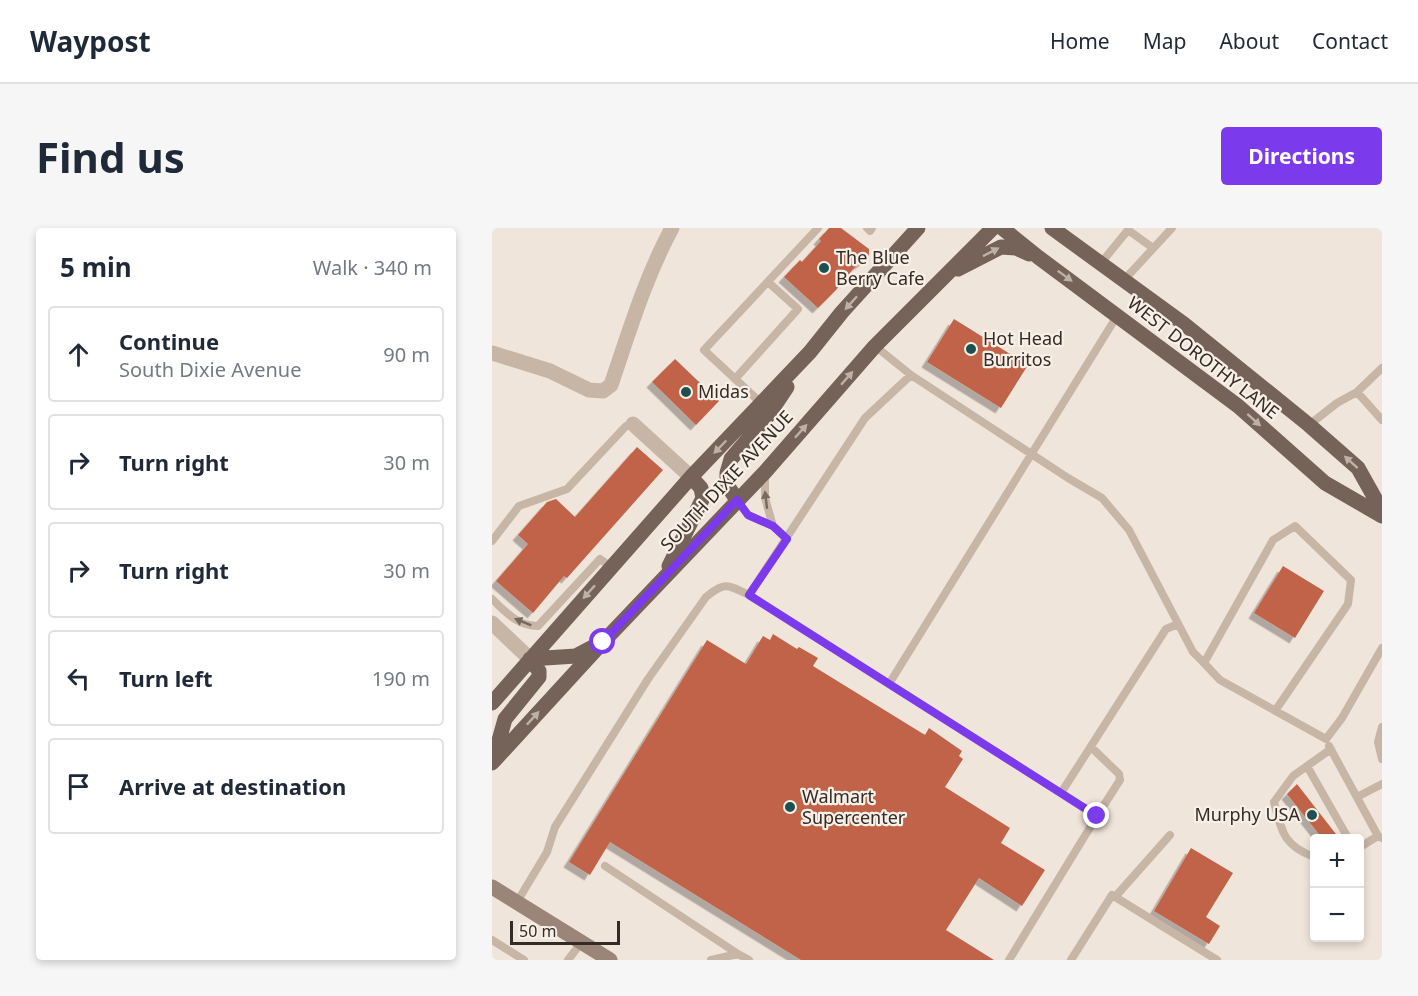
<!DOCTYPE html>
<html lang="en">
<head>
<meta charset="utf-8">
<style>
	body { margin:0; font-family:"Noto Sans",sans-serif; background:#f6f6f7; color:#1f2937 }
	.controls { position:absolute; right:18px; bottom:18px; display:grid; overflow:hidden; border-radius:6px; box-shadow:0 3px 9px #0003 }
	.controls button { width:54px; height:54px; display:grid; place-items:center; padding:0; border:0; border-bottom:2px solid #e0e1e3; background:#fff; color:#1f2937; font:30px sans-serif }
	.scale { position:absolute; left:18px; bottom:15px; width:110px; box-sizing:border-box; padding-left:6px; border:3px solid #342b27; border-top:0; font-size:16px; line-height:21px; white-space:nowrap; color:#342b27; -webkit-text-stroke:4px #f8f0e6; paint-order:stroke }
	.stop { position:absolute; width:18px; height:18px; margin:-14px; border:4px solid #7c3aed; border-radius:50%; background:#fff }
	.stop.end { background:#7c3aed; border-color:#fff; box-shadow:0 2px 6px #0008 }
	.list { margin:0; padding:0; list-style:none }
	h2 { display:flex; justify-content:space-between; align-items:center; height:78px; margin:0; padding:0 24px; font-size:26px }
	h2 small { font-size:20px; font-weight:400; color:#747a83 }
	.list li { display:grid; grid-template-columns:39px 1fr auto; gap:18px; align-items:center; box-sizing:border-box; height:96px; margin:0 12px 12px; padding:0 12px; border:2px solid #e0e1e3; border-radius:6px }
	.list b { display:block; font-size:22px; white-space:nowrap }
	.list p { margin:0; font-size:20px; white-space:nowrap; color:#747a83 }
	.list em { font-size:20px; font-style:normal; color:#747a83 }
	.icon { flex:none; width:33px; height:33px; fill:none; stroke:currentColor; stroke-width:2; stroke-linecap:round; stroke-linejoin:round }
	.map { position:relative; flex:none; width:890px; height:732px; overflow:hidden; border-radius:6px }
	header { display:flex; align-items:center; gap:36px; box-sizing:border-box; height:84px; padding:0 30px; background:#fff; border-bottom:2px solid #e0e1e3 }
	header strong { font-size:28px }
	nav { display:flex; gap:33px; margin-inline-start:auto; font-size:21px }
	.intro { display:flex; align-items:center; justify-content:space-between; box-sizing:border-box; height:144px; padding:0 36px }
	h1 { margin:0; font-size:42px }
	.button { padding:15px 27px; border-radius:6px; background:#7c3aed; color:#fff; font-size:21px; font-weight:700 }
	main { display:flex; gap:36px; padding:0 36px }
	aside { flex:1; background:#fff; border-radius:6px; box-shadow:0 3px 9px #0003 }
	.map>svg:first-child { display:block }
</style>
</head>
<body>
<header>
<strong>Waypost</strong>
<nav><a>Home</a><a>Map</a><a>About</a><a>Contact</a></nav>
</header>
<div class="intro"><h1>Find us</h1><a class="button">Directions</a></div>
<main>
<aside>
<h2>5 min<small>Walk · 340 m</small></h2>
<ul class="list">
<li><svg class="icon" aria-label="ahead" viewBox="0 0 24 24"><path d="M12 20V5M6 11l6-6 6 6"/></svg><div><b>Continue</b><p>South Dixie Avenue</p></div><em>90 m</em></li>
<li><svg class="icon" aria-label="right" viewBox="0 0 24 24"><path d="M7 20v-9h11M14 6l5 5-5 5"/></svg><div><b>Turn right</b></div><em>30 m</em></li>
<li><svg class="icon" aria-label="right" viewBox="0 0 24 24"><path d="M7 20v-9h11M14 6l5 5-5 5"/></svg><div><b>Turn right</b></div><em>30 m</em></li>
<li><svg class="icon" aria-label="left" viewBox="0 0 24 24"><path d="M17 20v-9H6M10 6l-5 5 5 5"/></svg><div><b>Turn left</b></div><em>190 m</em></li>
<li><svg class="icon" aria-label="arrive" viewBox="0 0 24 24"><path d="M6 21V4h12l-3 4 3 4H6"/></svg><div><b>Arrive at destination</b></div></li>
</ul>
</aside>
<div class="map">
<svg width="890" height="732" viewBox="0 0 890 732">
	<defs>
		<filter id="shadow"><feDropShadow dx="-5.5" dy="5.5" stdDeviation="0" flood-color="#0004"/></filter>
	</defs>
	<rect width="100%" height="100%" fill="#f0e5da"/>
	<path fill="#c06448" filter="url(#shadow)" d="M 337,0 L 349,0 L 377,21 L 377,26 L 375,31 L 362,40 L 344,62 L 326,80 L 292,49 L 308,32 L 310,34 L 329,13 L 327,11 Z
		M 462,91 L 536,137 L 509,180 L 435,134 Z
		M 183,131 L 227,173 L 204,197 L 160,154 Z
		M 145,219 L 171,242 L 75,350 L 72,348 L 41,385 L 4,353 L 36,316 L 26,307 L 55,274 L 64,271 L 83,289 Z
		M 791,338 L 832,363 L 803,410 L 762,385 Z
		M 281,406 L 305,421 L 307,419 L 326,430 L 321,438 L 433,507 L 437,500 L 470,523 L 467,528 L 471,531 L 453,559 L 518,600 L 509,615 L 553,642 L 530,678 L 487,650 L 454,702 L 502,732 L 309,732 L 118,614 L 98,647 L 77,634 L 215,412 L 254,436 L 271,408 L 278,412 Z
		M 805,556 L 847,610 L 830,610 L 795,566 Z
		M 699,620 L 741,645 L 714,689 L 728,698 L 717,716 L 662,683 Z"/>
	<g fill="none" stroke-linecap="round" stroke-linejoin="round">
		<path stroke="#c7b5a6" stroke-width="8" d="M 375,0 L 378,3 L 380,0
			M 609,35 L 636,2 L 661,20
			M 632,52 L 680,0
			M 383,118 L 419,147 L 576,250 L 610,270 L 637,302 L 701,424 L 712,435 L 728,452 L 834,511 L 850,490 L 890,420
			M 243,151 L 306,81 L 276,54
			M 865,164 L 890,192
			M 269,175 L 212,122 L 326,0
			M 817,197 L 845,175 L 865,164 L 890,140
			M 273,247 L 273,270 L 281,298
			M 245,272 L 256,287 L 281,298 L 295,311
			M 0,313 L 27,278 L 75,261 L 134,198 L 141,196
			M 257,367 L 373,190 L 419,147
			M 0,371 C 14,384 25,398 46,398 L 108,331 L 119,339
			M 712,435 L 781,312 L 803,298 L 859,352 L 856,376 L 783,483
			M 397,456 L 625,88
			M 890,499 L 886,514 L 890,531
			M 837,518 L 886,608 L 890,610
			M 599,519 L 627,546 L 628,552 L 605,588
			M 815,538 L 856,610
			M 569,565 L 674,401 L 686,396
			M 865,569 L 890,556
			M 868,619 L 886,608
			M 822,629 C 791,617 790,604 782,574 L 801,548 L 839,521
			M 113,638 L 246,726
			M 623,669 L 678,607
			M 25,674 L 55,624 L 63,599 L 156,451 L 214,369 C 233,353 236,357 257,367 L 605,588 L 517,732
			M 0,712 L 32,732
			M 76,732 L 89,715
			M 219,732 L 246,726 L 257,732
			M 579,732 L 620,667 L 725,732"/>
		<path stroke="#c7b5a6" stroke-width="15" d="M 0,125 L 58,143 L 97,162 L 111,163 L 119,157 C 137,104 153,50 180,0
			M 141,196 L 199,249
			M 0,395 L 38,431"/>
		<path stroke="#9b8478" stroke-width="15" d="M 0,659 L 118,732"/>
		<path stroke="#756259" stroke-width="15" d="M 510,0 L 546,29 L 746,178 L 833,255 L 890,288
			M 560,0 L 692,96 L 817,197 L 866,240 L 890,283
			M 466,41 L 509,19 L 524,20 L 537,26
			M 245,272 L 235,257 L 235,245 L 239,231 L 275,189 L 295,159
			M 177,338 L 211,270 L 209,260 L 199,249
			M 38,431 L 84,428 L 101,419
			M 0,475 L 199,249 L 318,124 L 350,84 L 426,0
			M 2,530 L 13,491 L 47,449 L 47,443 L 38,431
			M 0,535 L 111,414 L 273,244 L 383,118 L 501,0"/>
	</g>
	<defs><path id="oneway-solid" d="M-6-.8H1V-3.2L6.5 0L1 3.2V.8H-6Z" transform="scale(1.5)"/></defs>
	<g fill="#bdb0a7">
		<use href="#oneway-solid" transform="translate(499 24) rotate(-27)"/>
		<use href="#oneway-solid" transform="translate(573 48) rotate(36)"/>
		<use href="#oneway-solid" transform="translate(359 75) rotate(132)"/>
		<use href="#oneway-solid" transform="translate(355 150) rotate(-49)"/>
		<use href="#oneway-solid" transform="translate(762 192) rotate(42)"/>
		<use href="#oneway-solid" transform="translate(309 203) rotate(-48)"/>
		<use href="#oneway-solid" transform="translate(228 219) rotate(134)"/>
		<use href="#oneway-solid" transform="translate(859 234) rotate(-138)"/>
		<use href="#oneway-solid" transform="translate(97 364) rotate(132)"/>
		<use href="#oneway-solid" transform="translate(41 490) rotate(-47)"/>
	</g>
	<g fill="#766960">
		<use href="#oneway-solid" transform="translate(274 272) rotate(-97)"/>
		<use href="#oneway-solid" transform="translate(31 394) rotate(-158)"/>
	</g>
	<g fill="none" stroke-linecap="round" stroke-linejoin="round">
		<path stroke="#7c3aed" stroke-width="8" d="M 111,414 L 245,272 L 256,287 L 281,298 L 295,311 L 257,367 L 605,588"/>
	</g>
	<g fill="#1e5053" stroke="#f8f0e6" stroke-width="2">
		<circle cx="332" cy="40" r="6"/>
		<circle cx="479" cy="121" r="6"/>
		<circle cx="194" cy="164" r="6"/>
		<circle cx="298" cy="579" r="6"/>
		<circle cx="820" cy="587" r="6"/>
	</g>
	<g text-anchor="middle" stroke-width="4.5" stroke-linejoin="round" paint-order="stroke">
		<g font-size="18" fill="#342b27" stroke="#f8f0e6" text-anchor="start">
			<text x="344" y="36">The Blue<tspan x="344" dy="21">Berry Cafe</tspan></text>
			<text x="491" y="117">Hot Head<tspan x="491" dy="21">Burritos</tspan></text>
			<text x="206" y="170">Midas</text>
			<text x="310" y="575">Walmart<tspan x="310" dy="21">Supercenter</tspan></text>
			<text x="808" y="593" text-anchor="end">Murphy USA</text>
		</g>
		<g font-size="18" fill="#342b27" stroke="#f8f0e6">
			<text transform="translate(711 130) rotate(38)" y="6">WEST DOROTHY LANE</text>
			<text transform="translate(235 253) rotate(-47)" y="6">SOUTH DIXIE AVENUE</text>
		</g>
	</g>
</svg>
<div class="controls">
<button>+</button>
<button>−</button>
</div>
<div class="scale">50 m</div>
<div class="stop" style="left:111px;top:414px"></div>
<div class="stop end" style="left:605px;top:588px"></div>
</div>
</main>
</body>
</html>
